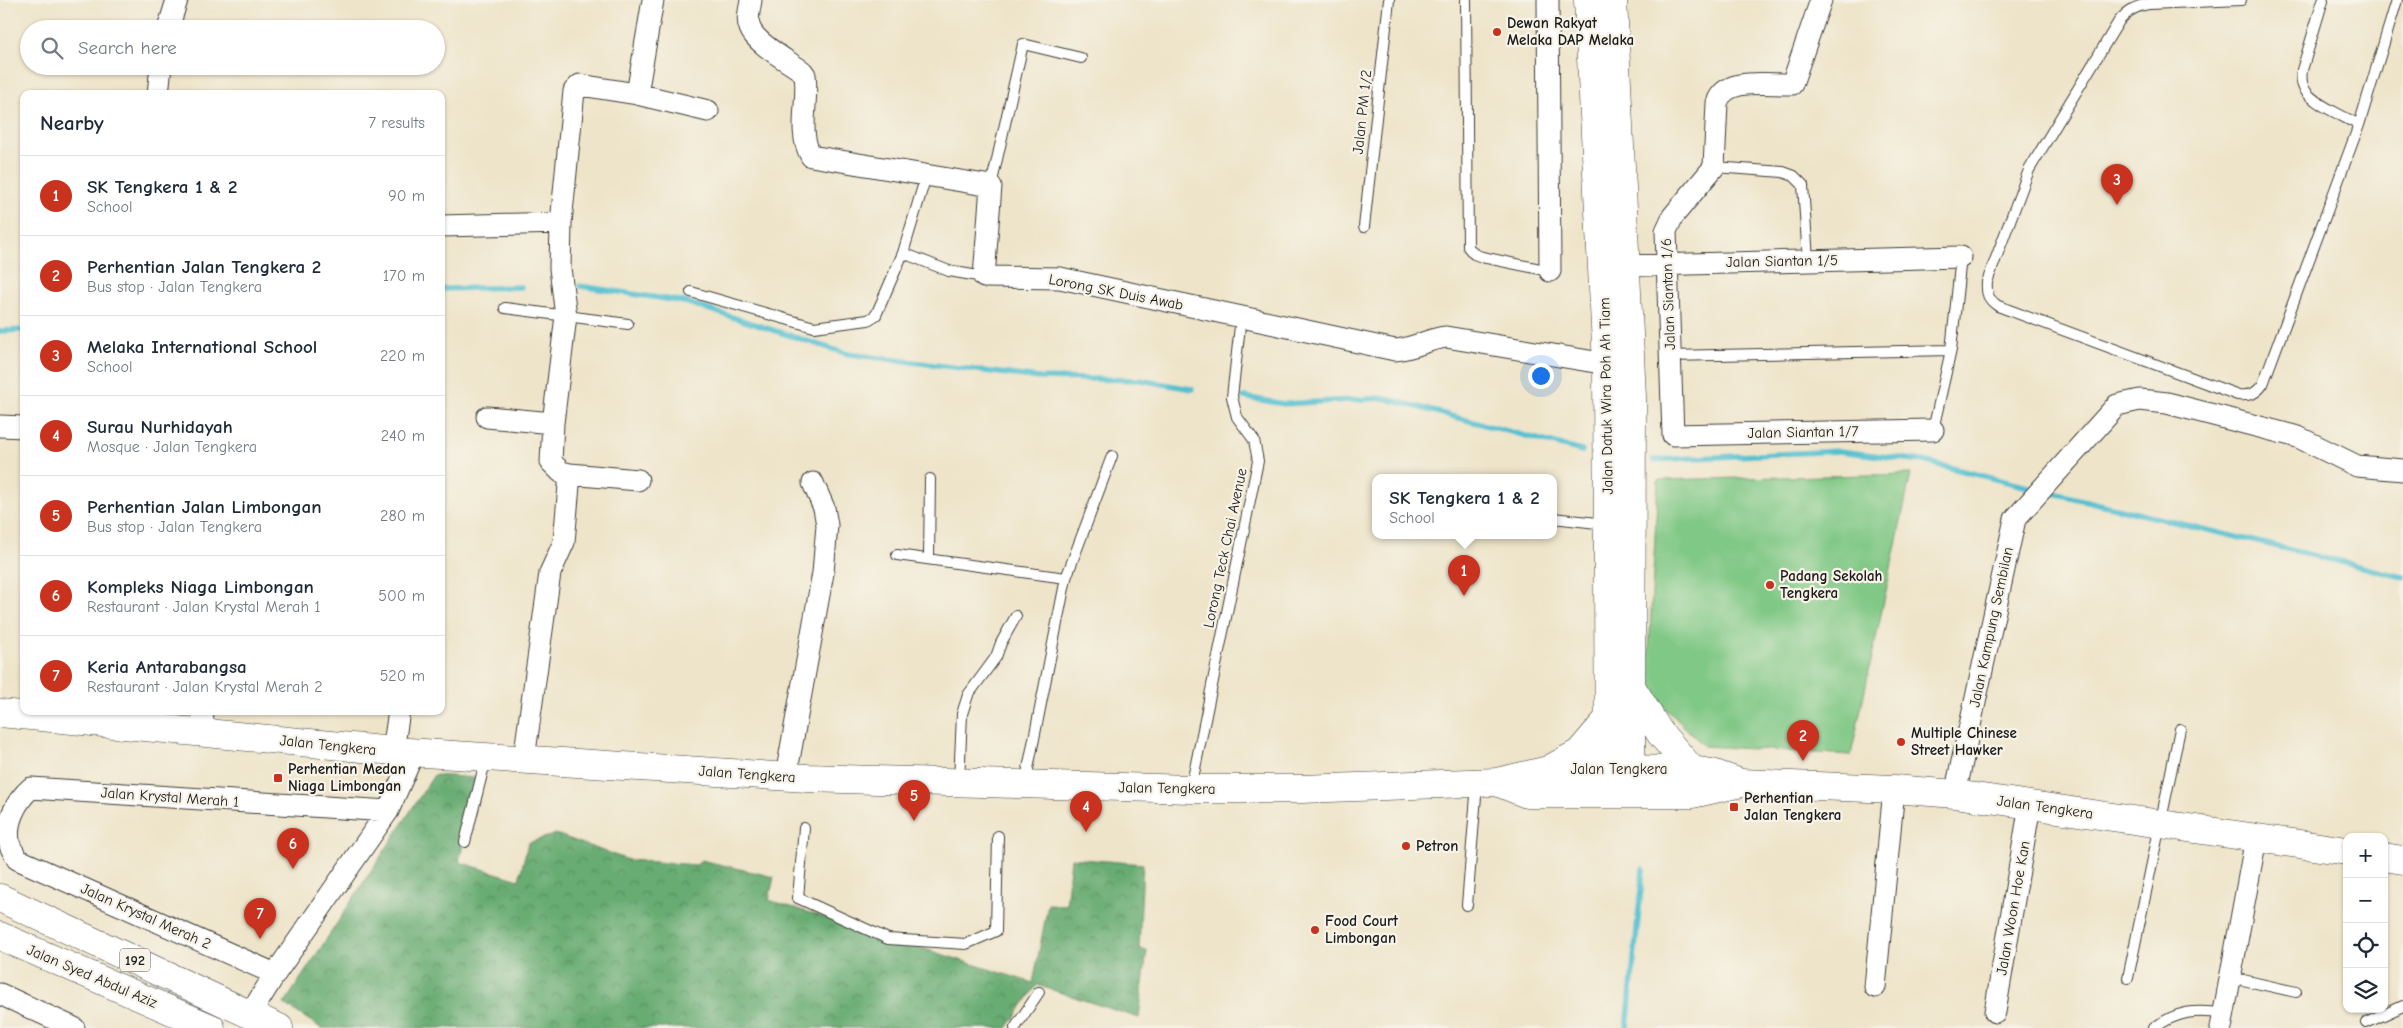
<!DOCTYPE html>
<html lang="en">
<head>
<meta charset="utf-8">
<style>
	body { margin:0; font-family:"Comic Neue",sans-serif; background:#f6f6f7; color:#1f2937 }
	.controls { position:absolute; right:15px; bottom:15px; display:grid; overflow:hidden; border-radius:10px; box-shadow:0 1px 4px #0004 }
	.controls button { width:45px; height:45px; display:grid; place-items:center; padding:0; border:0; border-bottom:1px solid #e0e1e3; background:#fff; color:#1f2937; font:25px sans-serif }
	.you { position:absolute; left:1540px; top:375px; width:18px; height:18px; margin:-12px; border:4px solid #fff; border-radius:50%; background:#1a73e8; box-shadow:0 0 0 8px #1a73e833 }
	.badge { display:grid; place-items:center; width:32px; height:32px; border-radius:50%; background:#c8321e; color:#fff; font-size:16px; font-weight:700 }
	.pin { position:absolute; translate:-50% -41px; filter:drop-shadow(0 1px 2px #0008) }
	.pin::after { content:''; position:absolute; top:26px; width:18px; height:15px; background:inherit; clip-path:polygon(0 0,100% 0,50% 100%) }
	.popup { position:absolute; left:1372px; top:474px; width:185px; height:65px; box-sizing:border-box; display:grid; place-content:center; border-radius:10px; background:#fff; filter:drop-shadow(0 1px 4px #0005); font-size:16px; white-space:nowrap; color:#747a83 }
	.popup b { font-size:19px; color:#1f2937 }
	.popup::after { content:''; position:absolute; left:50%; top:100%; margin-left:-10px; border:10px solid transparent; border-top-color:#fff }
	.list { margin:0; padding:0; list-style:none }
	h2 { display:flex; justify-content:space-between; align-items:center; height:65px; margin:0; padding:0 20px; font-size:21px }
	h2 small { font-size:16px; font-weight:400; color:#747a83 }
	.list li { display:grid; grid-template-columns:32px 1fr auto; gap:15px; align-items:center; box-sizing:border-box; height:80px; padding:0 20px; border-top:1px solid #e0e1e3 }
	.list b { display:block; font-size:19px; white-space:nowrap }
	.list p { margin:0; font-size:16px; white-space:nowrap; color:#747a83 }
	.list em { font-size:16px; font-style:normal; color:#747a83 }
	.icon { flex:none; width:28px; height:28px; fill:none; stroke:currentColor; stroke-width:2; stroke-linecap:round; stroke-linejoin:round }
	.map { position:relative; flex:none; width:2403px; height:1028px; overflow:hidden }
	.search { position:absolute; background:#fff; box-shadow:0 1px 4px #0004; left:20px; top:20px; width:425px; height:55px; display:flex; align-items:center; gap:12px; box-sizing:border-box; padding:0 18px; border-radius:28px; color:#747a83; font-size:19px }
	.panel { position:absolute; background:#fff; box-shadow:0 1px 4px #0004; left:20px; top:90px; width:425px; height:625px; border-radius:10px }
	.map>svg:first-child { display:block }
</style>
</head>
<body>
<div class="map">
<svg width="2403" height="1028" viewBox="0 0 2403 1028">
	<defs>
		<pattern id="forest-crowns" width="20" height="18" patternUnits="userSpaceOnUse" patternTransform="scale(1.25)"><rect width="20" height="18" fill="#68ac72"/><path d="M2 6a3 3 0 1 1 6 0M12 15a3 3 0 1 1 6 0" fill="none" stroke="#558b5d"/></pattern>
	</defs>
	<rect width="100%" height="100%" fill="#f7f3e8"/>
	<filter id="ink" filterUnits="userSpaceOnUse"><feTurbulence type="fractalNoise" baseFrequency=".02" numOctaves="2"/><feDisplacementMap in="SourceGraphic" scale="10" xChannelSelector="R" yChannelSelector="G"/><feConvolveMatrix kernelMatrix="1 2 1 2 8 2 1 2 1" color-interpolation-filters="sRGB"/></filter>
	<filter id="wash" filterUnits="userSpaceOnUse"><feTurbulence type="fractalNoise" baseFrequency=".0096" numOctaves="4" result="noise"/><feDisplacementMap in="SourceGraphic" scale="20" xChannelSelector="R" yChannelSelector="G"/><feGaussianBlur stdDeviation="1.12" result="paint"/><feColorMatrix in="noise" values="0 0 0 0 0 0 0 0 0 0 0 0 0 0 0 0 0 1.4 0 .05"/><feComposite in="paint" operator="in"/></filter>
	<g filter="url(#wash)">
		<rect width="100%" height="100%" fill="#eee4c9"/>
		<path fill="#80c885" stroke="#4e7250" d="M 1911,474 L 1851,755 L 1704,746 L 1647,690 L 1658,480 Z"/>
		<path fill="url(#forest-crowns)" stroke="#426447" d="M 434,775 L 478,778 L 459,862 L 519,880 L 528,843 L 556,834 L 628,860 L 697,865 L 701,860 L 774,877 L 769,900 L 1033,983 L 1048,904 L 1066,905 L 1071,858 L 1143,864 L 1139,949 L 1147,950 L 1139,1018 L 1037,985 L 1007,1028 L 321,1028 L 284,1004 Z"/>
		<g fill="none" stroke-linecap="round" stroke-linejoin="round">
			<path stroke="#55c0d0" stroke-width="5.5" d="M 580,286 L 685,302 L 848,354 L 1040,378 L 1140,380 L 1192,389
				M 441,289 L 521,287
				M 0,331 L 24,330
				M 1244,397 L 1284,404 L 1384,398 L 1582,451
				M 1653,460 L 1839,451 L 1923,461 L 2036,489
				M 2045,491 L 2403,577
				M 1627,1028 L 1643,869"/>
		</g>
	</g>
	<g filter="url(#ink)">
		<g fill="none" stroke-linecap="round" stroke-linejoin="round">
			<defs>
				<path id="lane" d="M 1466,0 L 1468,247 L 1474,254 L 1482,257 L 1550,271
					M 2241,0 L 2149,4 C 2135,6 2128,11 2119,21 L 2029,170 L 1987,282 C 1986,294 1988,299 1998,306 L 2238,395 C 2250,396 2256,394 2263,384 L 2359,125 L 2397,0
					M 2323,0 L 2302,70 C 2301,77 2301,84 2305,90 C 2312,103 2345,117 2359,125
					M 1714,167 L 1783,172 L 1794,176 L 1803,185 L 1808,260
					M 991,186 L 1023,44 L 1081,58
					M 1364,227 L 1389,0
					M 903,253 L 926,176
					M 691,292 L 814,327 L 868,320 L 876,315 L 903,253 L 949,271 L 984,277
					M 505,308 L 628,324
					M 1670,356 L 1951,350
					M 1933,430 L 1951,350 L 1961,257
					M 1553,518 L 1606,524
					M 897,555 L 1066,578
					M 929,558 L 930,479
					M 959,782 L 962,714 L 968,695 L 996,657 L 1001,643 L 1016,616
					M 1025,784 L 1066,578 L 1112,456
					M 1191,788 L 1258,461 L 1254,440 L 1237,417 L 1232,397 L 1241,317
					M 804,828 L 798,898 L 888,939 L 966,944 L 996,931 L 998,836
					M 465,842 L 486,758
					M 1467,905 L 1477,784
					M 2230,977 L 2296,992
					M 2128,978 L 2180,729
					M 2366,1023 L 2403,1006
					M 1015,1028 L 1039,992
					M 2154,1028 C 2177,1011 2196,1009 2224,1014"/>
				<path id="street" d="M 751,0 C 750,9 746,19 750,28 C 755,43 788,61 802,71 L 805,75 C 809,102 797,132 811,156 L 991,186 L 984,277 L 1060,278 L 1395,350 C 1413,349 1428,339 1446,337 L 1607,364
					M 1548,0 L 1550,271
					M 1821,0 L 1792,84 C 1768,85 1725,76 1717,103 L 1714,167 L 1673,216 L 1666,231 L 1673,435 L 1933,430
					M 168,29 L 177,0
					M 158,94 L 161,66
					M 637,94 L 653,0
					M 441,226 L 561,223
					M 1612,266 L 1961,257
					M 487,417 L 553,423
					M 0,426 L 24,427
					M 638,480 L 570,474 L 561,472 L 551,462 L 553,423 L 566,316 L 560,268 L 561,223 L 574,91 L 580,85 L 637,94 L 708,111
					M 202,732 L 203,711
					M 393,751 L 399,711
					M 524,759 L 550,573 L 564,542 L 570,474
					M 786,776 L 823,573 L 827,525 L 824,508 L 813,483
					M 1955,794 L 2015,519 L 2117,405 L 2140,400 L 2167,403 L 2298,437 L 2357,466 L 2403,470
					M 275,974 L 17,859 C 15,854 11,849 10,845 C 4,824 16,801 31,788 L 388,811
					M 1875,987 L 1894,789
					M 0,994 L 74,1028
					M 1995,1012 L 2030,805
					M 251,1013 L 275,974 L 388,811 L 414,752
					M 2221,1028 L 2256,838"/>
				<path id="secondary" d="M 1588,0 L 1607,364 L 1609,787
					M 1613,0 L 1632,397 L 1631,788
					M 1631,686 L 1660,733 L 1692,770
					M 0,713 L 393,751 L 807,778 L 1191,789 L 1301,789 L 1497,782 L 1549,770 L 1609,769 L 1692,770 L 1712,773 L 1741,783
					M 1550,769 L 1579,753 L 1609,718
					M 1497,782 L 1527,794 L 1692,794 L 1741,783 L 1894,789 L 1955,794 L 2347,851
					M 2384,857 L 2403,860"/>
				<path id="primary" d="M 0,898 L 279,1028
					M 0,936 L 211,1028"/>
			</defs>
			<use href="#lane" stroke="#3c3a36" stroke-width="12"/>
			<use href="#street" stroke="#3c3a36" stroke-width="23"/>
			<use href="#secondary" stroke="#3c3a36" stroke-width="29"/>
			<use href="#primary" stroke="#3c3a36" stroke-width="29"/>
			<use href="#lane" stroke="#fff" stroke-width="10"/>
			<use href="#street" stroke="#fff" stroke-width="21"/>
			<use href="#secondary" stroke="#fff" stroke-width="28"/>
			<use href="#primary" stroke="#fff" stroke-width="28"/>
		</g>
	</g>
	<g fill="#c8321e" stroke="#f7f3e8" stroke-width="2">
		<circle cx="1497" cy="32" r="5"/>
		<circle cx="1770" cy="585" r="5"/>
		<circle cx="1901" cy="742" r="5"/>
		<rect x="273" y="773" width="10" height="10" rx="2.5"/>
		<rect x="1729" y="802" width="10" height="10" rx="2.5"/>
		<circle cx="1406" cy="846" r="5"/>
		<circle cx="1315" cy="930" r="5"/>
	</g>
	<g text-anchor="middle" stroke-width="4.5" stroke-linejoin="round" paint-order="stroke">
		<rect fill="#f7f3e8" stroke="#5e5c59" stroke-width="1" x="120" y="948.5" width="30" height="23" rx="4"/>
		<g font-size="14" font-weight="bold" fill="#1c1c1c">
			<text x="135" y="965">192</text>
		</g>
		<g font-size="15" font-weight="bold" fill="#1c1c1c" stroke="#f7f3e8" text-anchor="start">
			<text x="1507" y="28">Dewan Rakyat<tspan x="1507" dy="17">Melaka DAP Melaka</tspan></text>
			<text x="1780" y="581">Padang Sekolah<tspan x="1780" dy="17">Tengkera</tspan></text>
			<text x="1911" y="738">Multiple Chinese<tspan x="1911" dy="17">Street Hawker</tspan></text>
			<text x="288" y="774">Perhentian Medan<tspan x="288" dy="17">Niaga Limbongan</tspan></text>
			<text x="1744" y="803">Perhentian<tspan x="1744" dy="17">Jalan Tengkera</tspan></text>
			<text x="1416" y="851">Petron</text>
			<text x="1325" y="926">Food Court<tspan x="1325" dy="17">Limbongan</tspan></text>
		</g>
		<g font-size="15" fill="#1c1c1c" stroke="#f7f3e8">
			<text transform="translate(1362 112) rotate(-84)" y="5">Jalan PM 1/2</text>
			<text transform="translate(1782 261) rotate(-1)" y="5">Jalan Siantan 1/5</text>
			<text transform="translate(1116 292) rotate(11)" y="5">Lorong SK Duis Awab</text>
			<text transform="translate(1668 294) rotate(-92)" y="5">Jalan Siantan 1/6</text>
			<text transform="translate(1606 396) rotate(-91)" y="5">Jalan Datuk Wira Poh Ah Tiam</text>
			<text transform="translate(1803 432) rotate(-1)" y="5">Jalan Siantan 1/7</text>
			<text transform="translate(1225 548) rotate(-78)" y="5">Lorong Teck Chai Avenue</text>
			<text transform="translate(1991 627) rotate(-78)" y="5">Jalan Kampung Sembilan</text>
			<text transform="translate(328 745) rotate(6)" y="5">Jalan Tengkera</text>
			<text x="1619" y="774">Jalan Tengkera</text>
			<text transform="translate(747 774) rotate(4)" y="5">Jalan Tengkera</text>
			<text transform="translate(1167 788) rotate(1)" y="5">Jalan Tengkera</text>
			<text transform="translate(170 797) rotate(4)" y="5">Jalan Krystal Merah 1</text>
			<text transform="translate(2045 807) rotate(8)" y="5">Jalan Tengkera</text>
			<text transform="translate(2013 908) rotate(-80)" y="5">Jalan Woon Hoe Kan</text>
			<text transform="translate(146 916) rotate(24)" y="5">Jalan Krystal Merah 2</text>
			<text transform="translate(92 976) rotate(23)" y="5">Jalan Syed Abdul Aziz</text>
		</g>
	</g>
</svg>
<div class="controls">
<button>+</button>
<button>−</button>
<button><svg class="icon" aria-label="locate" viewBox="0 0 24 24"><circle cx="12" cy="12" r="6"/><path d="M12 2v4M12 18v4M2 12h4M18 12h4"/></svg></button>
<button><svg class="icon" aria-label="layers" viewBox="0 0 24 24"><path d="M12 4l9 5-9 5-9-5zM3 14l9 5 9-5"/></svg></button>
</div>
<div class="you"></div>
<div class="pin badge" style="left:1464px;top:596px">1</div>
<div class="popup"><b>SK Tengkera 1 &amp; 2</b>School</div>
<div class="pin badge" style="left:1803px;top:761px">2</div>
<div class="pin badge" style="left:2117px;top:205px">3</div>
<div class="pin badge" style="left:1086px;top:832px">4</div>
<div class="pin badge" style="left:914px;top:821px">5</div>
<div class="pin badge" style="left:293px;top:869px">6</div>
<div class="pin badge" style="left:260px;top:939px">7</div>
<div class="search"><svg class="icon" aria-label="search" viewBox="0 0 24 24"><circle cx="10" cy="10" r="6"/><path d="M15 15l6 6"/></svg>Search here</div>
<section class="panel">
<h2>Nearby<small>7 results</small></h2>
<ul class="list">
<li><span class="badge">1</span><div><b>SK Tengkera 1 &amp; 2</b><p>School</p></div><em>90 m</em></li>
<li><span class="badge">2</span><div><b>Perhentian Jalan Tengkera 2</b><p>Bus stop · Jalan Tengkera</p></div><em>170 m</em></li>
<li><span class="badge">3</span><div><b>Melaka International School</b><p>School</p></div><em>220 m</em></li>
<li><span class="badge">4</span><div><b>Surau Nurhidayah</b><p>Mosque · Jalan Tengkera</p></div><em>240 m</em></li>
<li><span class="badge">5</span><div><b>Perhentian Jalan Limbongan</b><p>Bus stop · Jalan Tengkera</p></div><em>280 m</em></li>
<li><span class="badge">6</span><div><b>Kompleks Niaga Limbongan</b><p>Restaurant · Jalan Krystal Merah 1</p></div><em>500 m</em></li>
<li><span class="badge">7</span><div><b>Keria Antarabangsa</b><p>Restaurant · Jalan Krystal Merah 2</p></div><em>520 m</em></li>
</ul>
</section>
</div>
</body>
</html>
